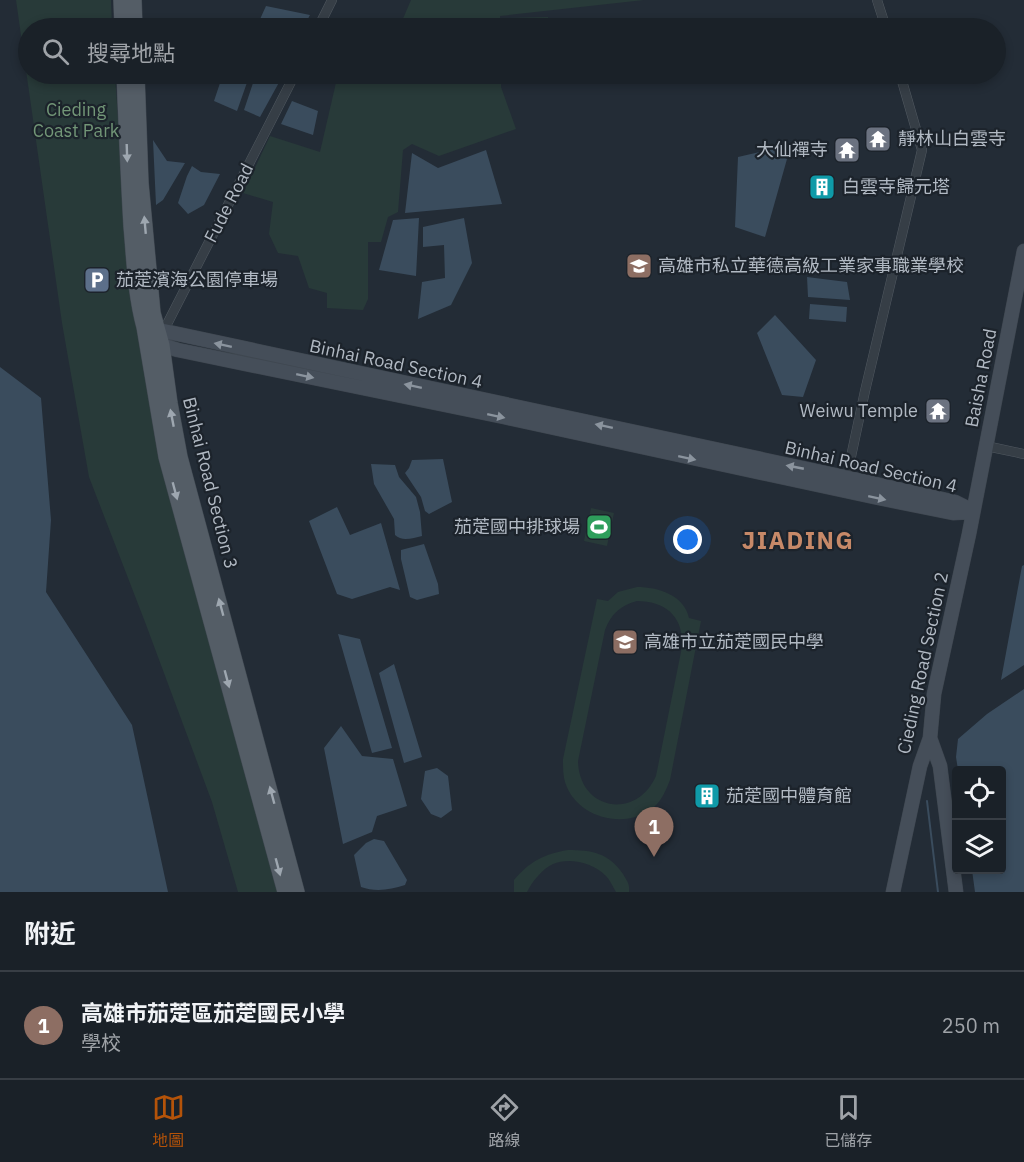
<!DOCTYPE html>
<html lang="zh-TW">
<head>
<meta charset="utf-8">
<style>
	body { margin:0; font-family:"IBM Plex Sans","Noto Sans TC",sans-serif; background:#232930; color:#f1f3f6 }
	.controls { position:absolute; right:18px; bottom:18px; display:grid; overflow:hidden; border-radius:6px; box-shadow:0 3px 9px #0003 }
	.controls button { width:54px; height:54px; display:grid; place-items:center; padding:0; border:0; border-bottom:2px solid #383e45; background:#1a2128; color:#f1f3f6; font:30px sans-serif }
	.you { position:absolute; left:688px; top:540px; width:21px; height:21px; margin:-15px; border:4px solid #fff; border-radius:50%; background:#1a73e8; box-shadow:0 0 0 9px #1a73e833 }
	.badge { display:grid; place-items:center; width:39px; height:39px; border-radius:50%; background:#b45309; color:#fff; font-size:20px; font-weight:700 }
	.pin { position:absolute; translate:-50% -50px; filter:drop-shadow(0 2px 3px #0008) }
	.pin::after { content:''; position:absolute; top:32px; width:21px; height:18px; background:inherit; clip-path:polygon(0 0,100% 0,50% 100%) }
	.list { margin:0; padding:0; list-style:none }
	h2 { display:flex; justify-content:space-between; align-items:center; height:78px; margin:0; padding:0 24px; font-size:26px }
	h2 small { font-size:20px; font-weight:400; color:#9fa3a8 }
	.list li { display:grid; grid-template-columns:39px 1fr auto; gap:18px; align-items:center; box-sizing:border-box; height:108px; padding:0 24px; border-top:2px solid #383e45 }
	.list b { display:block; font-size:22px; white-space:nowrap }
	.list p { margin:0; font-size:20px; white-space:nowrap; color:#9fa3a8 }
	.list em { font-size:20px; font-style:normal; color:#9fa3a8 }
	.icon { flex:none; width:33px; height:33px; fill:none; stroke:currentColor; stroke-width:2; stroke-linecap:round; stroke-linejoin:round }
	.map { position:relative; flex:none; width:1024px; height:892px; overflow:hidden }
	.search { position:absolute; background:#1a2128; box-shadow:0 3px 9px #0003; left:18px; right:18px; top:18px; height:66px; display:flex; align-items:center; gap:15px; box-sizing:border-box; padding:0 21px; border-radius:33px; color:#9fa3a8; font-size:22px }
	.sheet { height:186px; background:#1a2128 }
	nav { display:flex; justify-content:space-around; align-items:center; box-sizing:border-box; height:84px; border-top:2px solid #383e45; background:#1a2128; font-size:16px; color:#9fa3a8 }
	nav a { display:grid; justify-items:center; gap:3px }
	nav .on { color:#b45309 }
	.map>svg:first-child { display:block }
</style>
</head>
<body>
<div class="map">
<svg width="1024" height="892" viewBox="0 0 1024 892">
	<rect width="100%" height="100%" fill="#232c36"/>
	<path fill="#283a39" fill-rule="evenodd" d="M 16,0 L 111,0 L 112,28 L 28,28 L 28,74 L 115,74 L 125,226 L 279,892 L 238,892 L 212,802 L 145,622 L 89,477 L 62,323 Z
		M 411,0 L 644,0 L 500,16 L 500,28 L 399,28 Z
		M 548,17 L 549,28 L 508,28 L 508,18 Z
		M 338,74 L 501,74 L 501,87 L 516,129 L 439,156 L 412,144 L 403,150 L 398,212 L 388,217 L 381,242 L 368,242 L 368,299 L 363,310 L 327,308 L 327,293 L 309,288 L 298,256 L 278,253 L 269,234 L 273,202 L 243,193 L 270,136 L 320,152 Z
		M 591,508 L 614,513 L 607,546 L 584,541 Z
		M 637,587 C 658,587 684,595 689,618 L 701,621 L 670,780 C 666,790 662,800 654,807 C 626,831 576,818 565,782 C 563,775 563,767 563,759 L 597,599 L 608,601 L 618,592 ZM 637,601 C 666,601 684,617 682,647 L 656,776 C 636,821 579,810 578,761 L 605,630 C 611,614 621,605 637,601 Z
		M 568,850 C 592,850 609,853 623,874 C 627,881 630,884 629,892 L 616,892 C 613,887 610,880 606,876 C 594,863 569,857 553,864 C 542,869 532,882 527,892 L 514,892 L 514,880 C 529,862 544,854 568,850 Z"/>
	<path fill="#3a4c5d" d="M 266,6 L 310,15 L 303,28 L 256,28 Z
		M 223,74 L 250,74 L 237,111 L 214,101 Z
		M 256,74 L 275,74 L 282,77 L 260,117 L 244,110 Z
		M 292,101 L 318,111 L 313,135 L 281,124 Z
		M 153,140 L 167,161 L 185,163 L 163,200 L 156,205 Z
		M 773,149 L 787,159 L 765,237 L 735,227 L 738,157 Z
		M 486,150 L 502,204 L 405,213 L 412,153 L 438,168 Z
		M 192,166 L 201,172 L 220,174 L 204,205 L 188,214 L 178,203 L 187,176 Z
		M 419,218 L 416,276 L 379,270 L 393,220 Z
		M 464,218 L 472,263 L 451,305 L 418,319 L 422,282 L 445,278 L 444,245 L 423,247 L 423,227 Z
		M 807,277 L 847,282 L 850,300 L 808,297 Z
		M 810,304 L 847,307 L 846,322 L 809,319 Z
		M 775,315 L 816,360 L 803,397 L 782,395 L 757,333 Z
		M 0,367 L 41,398 L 51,520 L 46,592 L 132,725 L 168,892 L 0,892 Z
		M 443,459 L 452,502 L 429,514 L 425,511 L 421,497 L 405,473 L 409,468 L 412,460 Z
		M 371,464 L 395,465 L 399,477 L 416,497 L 420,512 L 422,536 C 413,538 402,542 395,535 L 394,519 L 374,484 Z
		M 337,507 L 350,535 L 381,523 L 400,590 L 390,587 L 352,599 L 337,594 L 309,521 Z
		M 424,544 L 438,584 L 439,594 L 417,600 L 410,597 L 401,559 L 401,550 Z
		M 1024,565 L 1024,665 L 1001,680 L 1022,566 Z
		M 338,634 L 360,639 L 392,748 L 372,753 Z
		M 394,664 L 422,757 L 404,763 L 379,673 Z
		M 1024,689 L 1024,892 L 975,892 L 972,870 L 1002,870 L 1002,770 L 958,770 L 956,757 L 958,739 L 987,714 Z
		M 341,726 L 362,756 L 393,759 L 407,806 L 377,816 L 372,832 L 343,844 L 324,748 Z
		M 437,768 L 448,776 L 452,810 L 441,818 L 431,814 L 421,799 L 425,771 Z
		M 374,839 L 384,841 L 407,880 L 405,885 C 390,890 375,892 361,887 L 354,855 L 366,843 Z"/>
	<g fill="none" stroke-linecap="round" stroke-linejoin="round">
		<path stroke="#3a4c5d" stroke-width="2" d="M 927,801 L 938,892"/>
		<defs>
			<path id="street" d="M 877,0 L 886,28
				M 318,28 L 332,0
				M 163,332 L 295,74
				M 986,446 L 1024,454
				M 848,483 L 849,466 L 865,391 L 922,150 L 900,74"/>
			<path id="secondary" d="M 150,328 L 849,478 L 955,502 L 973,511
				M 154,343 L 178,350 L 504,417 L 874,497 L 953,513 L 971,512
				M 930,738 L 940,766 L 956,892
				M 893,892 L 920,766 L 930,738 L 934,694 L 969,534 L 1024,251"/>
			<path id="primary" d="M 121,0 L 122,28
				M 134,0 L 135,28
				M 124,74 C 126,124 128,175 131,226 C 134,259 135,294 144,327 L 166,457 L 285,892
				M 137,74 L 141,183 L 153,313 L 162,345 L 170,403 L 180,457 L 297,892"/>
		</defs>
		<use href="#street" stroke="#515961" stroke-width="10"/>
		<use href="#secondary" stroke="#3f4750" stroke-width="15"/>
		<use href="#primary" stroke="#3f4750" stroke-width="16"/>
		<use href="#street" stroke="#363e46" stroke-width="9"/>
		<use href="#secondary" stroke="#454e59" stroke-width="14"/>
		<use href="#primary" stroke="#545d66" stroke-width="15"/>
	</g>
	<defs><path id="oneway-solid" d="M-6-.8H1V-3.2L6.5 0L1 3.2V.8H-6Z" transform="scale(1.5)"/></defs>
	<g fill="#9ea7b0">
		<use href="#oneway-solid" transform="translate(127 153) rotate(88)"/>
		<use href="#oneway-solid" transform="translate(145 225) rotate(-95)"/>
		<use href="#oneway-solid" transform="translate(172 418) rotate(-101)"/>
		<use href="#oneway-solid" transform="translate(175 491) rotate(75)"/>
		<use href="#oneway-solid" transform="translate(221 607) rotate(-105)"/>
		<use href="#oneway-solid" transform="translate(227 679) rotate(75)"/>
		<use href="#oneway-solid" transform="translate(272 795) rotate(-105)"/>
		<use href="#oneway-solid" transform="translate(278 867) rotate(75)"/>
	</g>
	<g fill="#8b949e">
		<use href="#oneway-solid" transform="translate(223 345) rotate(-168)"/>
		<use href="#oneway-solid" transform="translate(305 376) rotate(12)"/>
		<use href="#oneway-solid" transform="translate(413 386) rotate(-168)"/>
		<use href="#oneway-solid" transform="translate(496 416) rotate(12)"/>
		<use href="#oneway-solid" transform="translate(604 426) rotate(-168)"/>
		<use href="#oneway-solid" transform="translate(687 458) rotate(12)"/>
		<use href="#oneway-solid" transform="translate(795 467) rotate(-169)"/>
		<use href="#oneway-solid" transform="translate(877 498) rotate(12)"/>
	</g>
	<defs>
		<symbol id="temple-square" viewBox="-11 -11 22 22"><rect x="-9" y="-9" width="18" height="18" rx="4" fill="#6b7280" stroke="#1c232b"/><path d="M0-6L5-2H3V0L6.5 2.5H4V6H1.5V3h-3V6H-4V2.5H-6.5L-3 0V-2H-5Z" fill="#fff"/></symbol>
		<symbol id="building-square" viewBox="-11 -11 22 22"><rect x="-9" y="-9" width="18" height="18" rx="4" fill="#0f9aa8" stroke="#1c232b"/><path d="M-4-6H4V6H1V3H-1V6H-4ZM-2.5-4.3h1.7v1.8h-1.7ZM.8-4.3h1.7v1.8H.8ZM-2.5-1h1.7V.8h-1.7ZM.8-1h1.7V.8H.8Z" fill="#fff"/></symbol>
		<symbol id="school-square" viewBox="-11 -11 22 22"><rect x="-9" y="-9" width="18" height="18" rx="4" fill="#8d6e63" stroke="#1c232b"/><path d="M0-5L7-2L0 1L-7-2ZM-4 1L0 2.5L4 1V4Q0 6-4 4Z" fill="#fff"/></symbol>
		<symbol id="parking-square" viewBox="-11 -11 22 22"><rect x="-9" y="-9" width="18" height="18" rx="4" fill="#5c6f8a" stroke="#1c232b"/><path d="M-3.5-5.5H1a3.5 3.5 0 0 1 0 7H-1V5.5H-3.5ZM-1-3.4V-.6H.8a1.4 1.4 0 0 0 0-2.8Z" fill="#fff"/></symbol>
		<symbol id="stadium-square" viewBox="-11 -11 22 22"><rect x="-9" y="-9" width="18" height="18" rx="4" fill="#2e9e5b" stroke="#1c232b"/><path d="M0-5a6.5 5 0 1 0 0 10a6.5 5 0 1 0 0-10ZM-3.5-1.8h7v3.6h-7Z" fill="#fff"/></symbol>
	</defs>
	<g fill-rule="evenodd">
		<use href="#temple-square" x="863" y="124" width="30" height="30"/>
		<use href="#temple-square" x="832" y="135" width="30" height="30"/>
		<use href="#building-square" x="807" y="172" width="30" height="30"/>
		<use href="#school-square" x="624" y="251" width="30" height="30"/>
		<use href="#parking-square" x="82" y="265" width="30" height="30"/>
		<use href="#temple-square" x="923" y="396" width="30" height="30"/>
		<use href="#stadium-square" x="584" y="512" width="30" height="30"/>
		<use href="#school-square" x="610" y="627" width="30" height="30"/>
		<use href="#building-square" x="692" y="781" width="30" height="30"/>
	</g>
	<g text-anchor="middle" stroke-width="4.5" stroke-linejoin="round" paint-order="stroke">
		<g font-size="18" fill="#729677" stroke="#1c232b">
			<text x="76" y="116">Cieding<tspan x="76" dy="21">Coast Park</tspan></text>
		</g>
		<g font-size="18" fill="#b1b9c3" stroke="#1c232b" text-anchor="start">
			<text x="898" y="145">靜林山白雲寺</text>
			<text x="828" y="156" text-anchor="end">大仙禪寺</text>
			<text x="842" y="193">白雲寺歸元塔</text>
			<text x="658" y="272">高雄市私立華德高級工業家事職業學校</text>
			<text x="116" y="286">茄萣濱海公園停車場</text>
			<text x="918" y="417" text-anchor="end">Weiwu Temple</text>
			<text x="580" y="533" text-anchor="end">茄萣國中排球場</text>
			<text x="644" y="648">高雄市立茄萣國民中學</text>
			<text x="726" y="802">茄萣國中體育館</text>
		</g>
		<g font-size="18" fill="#b1b9c3" stroke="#1c232b">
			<text transform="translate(229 203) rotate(-63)" y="6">Fude Road</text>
			<text transform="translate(396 364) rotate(12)" y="6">Binhai Road Section 4</text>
			<text transform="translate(981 378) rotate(-79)" y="6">Baisha Road</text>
			<text transform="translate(871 467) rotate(13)" y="6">Binhai Road Section 4</text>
			<text transform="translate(210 483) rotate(76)" y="6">Binhai Road Section 3</text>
			<text transform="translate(923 663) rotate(-78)" y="6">Cieding Road Section 2</text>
		</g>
		<g font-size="24" font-weight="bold" letter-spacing="1.5" fill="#c78968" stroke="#1c232b">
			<text x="798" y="549">JIADING</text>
		</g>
	</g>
</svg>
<div class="controls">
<button><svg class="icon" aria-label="locate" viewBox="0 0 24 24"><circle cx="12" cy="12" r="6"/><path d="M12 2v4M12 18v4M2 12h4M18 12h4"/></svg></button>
<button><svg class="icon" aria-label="layers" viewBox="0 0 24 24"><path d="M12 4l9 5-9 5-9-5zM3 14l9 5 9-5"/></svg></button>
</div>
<div class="you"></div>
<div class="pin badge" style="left:654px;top:857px;background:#8d6e63">1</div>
<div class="search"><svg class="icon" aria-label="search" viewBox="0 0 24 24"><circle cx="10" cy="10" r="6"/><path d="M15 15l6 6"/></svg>搜尋地點</div>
</div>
<section class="sheet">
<h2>附近<small></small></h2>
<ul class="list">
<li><span class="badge" style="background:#8d6e63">1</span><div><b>高雄市茄萣區茄萣國民小學</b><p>學校</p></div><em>250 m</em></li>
</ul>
</section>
<nav>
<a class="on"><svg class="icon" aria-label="map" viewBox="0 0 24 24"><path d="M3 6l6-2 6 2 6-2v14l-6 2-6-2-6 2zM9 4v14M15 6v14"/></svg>地圖</a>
<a><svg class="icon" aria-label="directions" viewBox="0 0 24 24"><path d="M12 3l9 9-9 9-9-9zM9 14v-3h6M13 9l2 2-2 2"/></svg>路線</a>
<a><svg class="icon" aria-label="saved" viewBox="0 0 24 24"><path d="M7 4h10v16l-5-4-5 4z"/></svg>已儲存</a>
</nav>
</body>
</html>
